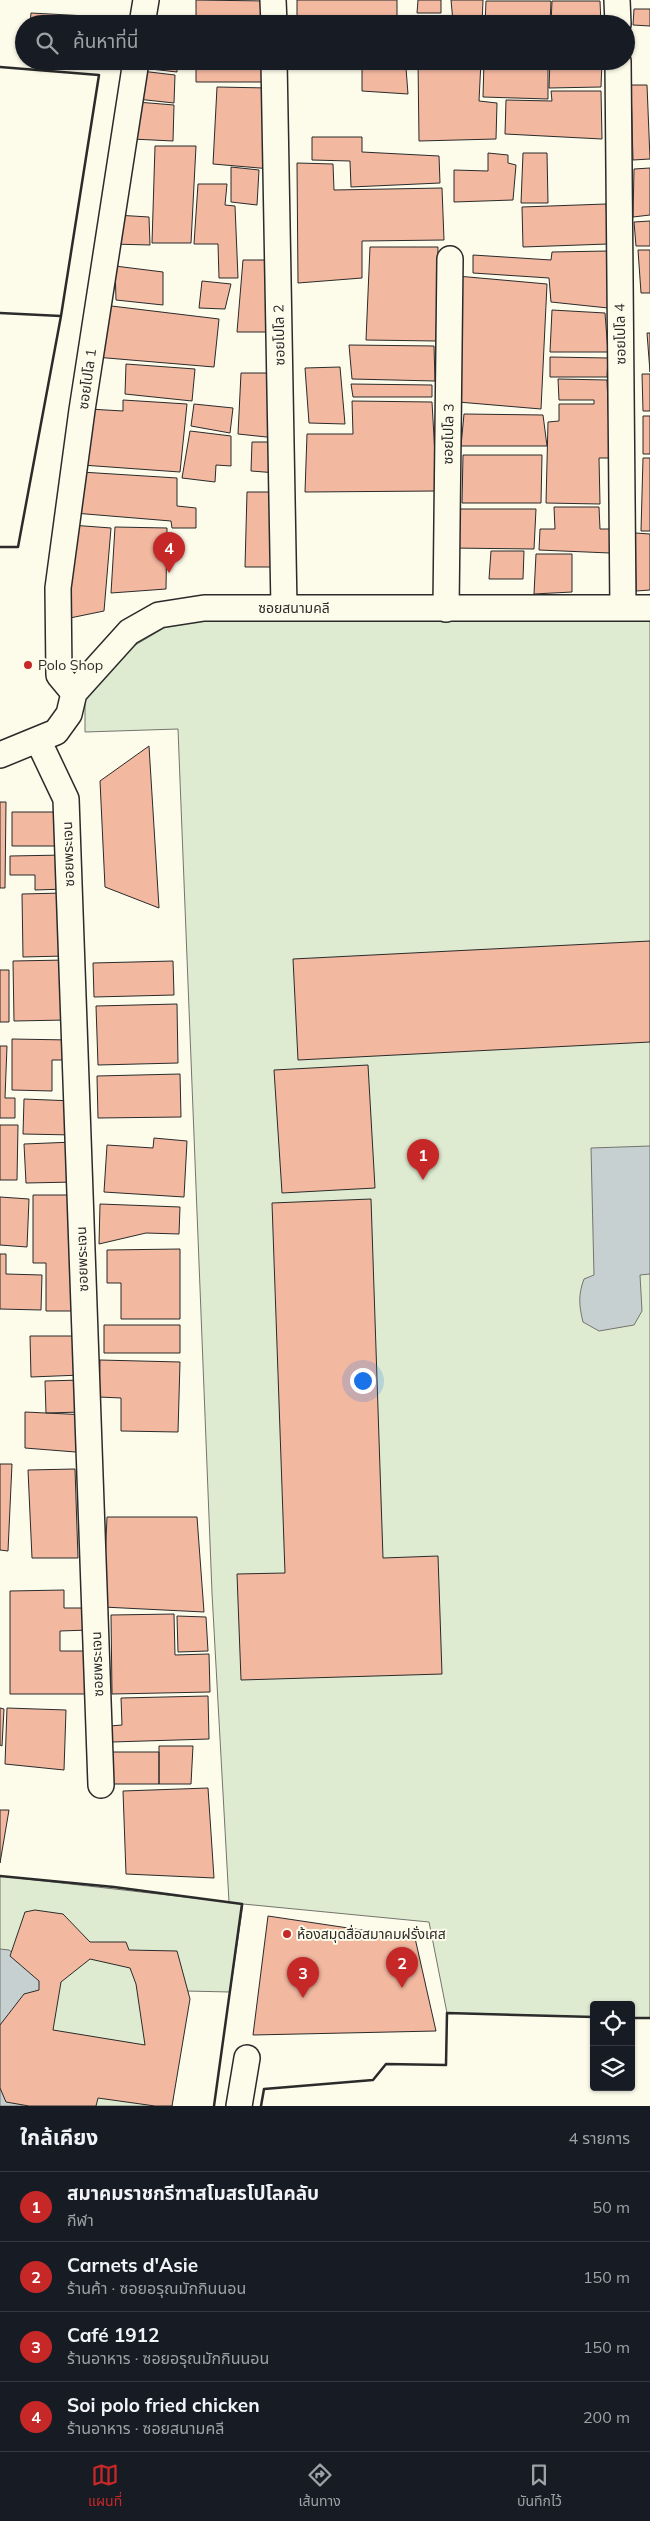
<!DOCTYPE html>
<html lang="th">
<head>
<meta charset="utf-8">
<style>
	body { margin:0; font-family:Mulish,"Noto Sans Thai",sans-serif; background:#242831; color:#f1f3f6 }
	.controls { position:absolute; right:15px; bottom:15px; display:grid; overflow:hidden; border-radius:5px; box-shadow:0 1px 4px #0004 }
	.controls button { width:45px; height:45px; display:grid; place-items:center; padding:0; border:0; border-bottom:1px solid #363941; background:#171b24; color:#f1f3f6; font:25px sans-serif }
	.you { position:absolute; left:362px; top:1380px; width:18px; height:18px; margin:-12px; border:4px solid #fff; border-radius:50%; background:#1a73e8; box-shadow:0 0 0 8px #1a73e833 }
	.badge { display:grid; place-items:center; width:32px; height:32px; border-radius:50%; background:#c62828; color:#fff; font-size:16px; font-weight:700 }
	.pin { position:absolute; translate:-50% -41px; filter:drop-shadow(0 1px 2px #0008) }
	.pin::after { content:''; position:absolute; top:26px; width:18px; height:15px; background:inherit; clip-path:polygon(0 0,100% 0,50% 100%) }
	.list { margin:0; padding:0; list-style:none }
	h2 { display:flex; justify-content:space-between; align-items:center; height:65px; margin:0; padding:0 20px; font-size:21px }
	h2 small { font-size:16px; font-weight:400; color:#9ea1a6 }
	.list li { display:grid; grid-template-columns:32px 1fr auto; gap:15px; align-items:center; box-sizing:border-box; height:70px; padding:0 20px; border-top:1px solid #363941 }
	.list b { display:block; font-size:19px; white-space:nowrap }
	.list p { margin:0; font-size:16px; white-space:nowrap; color:#9ea1a6 }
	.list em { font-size:16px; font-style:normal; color:#9ea1a6 }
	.icon { flex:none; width:28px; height:28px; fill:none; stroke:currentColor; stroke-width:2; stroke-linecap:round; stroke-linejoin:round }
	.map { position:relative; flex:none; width:650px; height:2106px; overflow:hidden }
	.search { position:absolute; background:#171b24; box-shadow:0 1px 4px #0004; left:15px; right:15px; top:15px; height:55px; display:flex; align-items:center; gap:12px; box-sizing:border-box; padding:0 18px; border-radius:28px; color:#9ea1a6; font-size:19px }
	.sheet { height:345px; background:#171b24 }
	nav { display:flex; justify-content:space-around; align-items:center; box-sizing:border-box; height:70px; border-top:1px solid #363941; background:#171b24; font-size:14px; color:#9ea1a6 }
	nav a { display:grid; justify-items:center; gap:2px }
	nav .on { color:#c62828 }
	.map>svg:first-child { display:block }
</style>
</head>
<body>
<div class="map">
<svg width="650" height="2106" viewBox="0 0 650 2106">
	<rect width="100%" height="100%" fill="#fdfbea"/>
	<path fill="#deebd1" stroke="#74746e" d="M 181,618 L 650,621 L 650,2018 L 631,2018 L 631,2005 L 594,2005 L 594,2017 L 447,2013 L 429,1922 L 243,1904 L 230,1992 L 186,1991 L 172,2106 L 0,2106 L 0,1876 L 229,1902 L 212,1593 L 178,729 L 85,732 L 85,699 L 120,654 Z"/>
	<path fill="#c7d0d0" stroke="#74746e" d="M 650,1146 L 650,1274 L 640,1275 L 642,1311 L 634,1325 L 599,1331 L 583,1322 C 579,1306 578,1295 584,1279 L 594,1275 L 591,1148 Z
		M 0,1949 L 9,1950 L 47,1980 L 22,2106 L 0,2106 Z"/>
	<path fill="#f2b8a0" stroke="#2b2b2b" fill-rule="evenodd" d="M 196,0 L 267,1 L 267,24 L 196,24 Z
		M 297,0 L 397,0 L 397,22 L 297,20 Z
		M 418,0 L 441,0 L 441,13 L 417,13 Z
		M 451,0 L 483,0 L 482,24 L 418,24 L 453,22 Z
		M 486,1 L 551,1 L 550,24 L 485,24 Z
		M 552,1 L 600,1 L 601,24 L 551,24 Z
		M 634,9 L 650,9 L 650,26 L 633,25 Z
		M 31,13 L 87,16 L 88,24 L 30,24 Z
		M 298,21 L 362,23 L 298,24 Z
		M 31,61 L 86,61 L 83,67 Z
		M 143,61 L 177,61 L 177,72 L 142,68 Z
		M 196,61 L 267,61 L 268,82 L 196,82 Z
		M 418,61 L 481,61 L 479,101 L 497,103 L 496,139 L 419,141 Z
		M 484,61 L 548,61 L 548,99 L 483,97 Z
		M 550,61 L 602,61 L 601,87 L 549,88 Z
		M 362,68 L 406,68 L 408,94 L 362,91 Z
		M 141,71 L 175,75 L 174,103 L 137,99 Z
		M 631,85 L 647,85 L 650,159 L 633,160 Z
		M 217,87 L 268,88 L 271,169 L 213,164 Z
		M 551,91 L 601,91 L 602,139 L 505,134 L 506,100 L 552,101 Z
		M 137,102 L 174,105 L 173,141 L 132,139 Z
		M 312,137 L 362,137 L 362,152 L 439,156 L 440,183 L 351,187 L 350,161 L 312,160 Z
		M 155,146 L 196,146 L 191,243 L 152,243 Z
		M 488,153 L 508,155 L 508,163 L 516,165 L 513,200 L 454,202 L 454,170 L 488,171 Z
		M 523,153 L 547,153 L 548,203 L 521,203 Z
		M 297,163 L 333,164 L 334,190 L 442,188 L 444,240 L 362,241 L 362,278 L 298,283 Z
		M 231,167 L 259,170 L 257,205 L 231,202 Z
		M 650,168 L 650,215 L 633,217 L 634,169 Z
		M 198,184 L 227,184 L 225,205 L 235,206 L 238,278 L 219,278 L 218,244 L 194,244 Z
		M 606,204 L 608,244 L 523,247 L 522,207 Z
		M 116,215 L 149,217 L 150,245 L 111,244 Z
		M 650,221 L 650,246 L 636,246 L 634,222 Z
		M 370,247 L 438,247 L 436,341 L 366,340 Z
		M 638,250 L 650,250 L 650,293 L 641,293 Z
		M 608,251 L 608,308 L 551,302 L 549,278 L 473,273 L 473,255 L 551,260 L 552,252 Z
		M 243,260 L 274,260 L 273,332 L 237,332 Z
		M 115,266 L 163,272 L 163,305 L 116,300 Z
		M 457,276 L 547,284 L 541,409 L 458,402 Z
		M 202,281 L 231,284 L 225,309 L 199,308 Z
		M 103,305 L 219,319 L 214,367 L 95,357 Z
		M 552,310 L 605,313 L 608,352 L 550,352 Z
		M 647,333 L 650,333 L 650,372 Z
		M 349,345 L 434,346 L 435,381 L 352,379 Z
		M 550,357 L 608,358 L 607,377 L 550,377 Z
		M 126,364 L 195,369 L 192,401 L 125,394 Z
		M 340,367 L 345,424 L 309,423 L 305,368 Z
		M 241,373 L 275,373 L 276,438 L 238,434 Z
		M 642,374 L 650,374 L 650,411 L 643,411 Z
		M 558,379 L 607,380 L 610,458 L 599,458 L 600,504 L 546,503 L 548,422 L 559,421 L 559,404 L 594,404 L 594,400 L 559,400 Z
		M 351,384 L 432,385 L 432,397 L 353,397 Z
		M 123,400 L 187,404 L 180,472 L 82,465 L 89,409 L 123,411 Z
		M 352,401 L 432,402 L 437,491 L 305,492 L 307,434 L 353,434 Z
		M 194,404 L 233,408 L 230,433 L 191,426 Z
		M 464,414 L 543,415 L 547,446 L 461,446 Z
		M 643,416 L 650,416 L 650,454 L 643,454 Z
		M 190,431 L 231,436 L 231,466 L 216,465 L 215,482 L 182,478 Z
		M 252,442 L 277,442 L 277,473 L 251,471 Z
		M 463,455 L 542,455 L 541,503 L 462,503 Z
		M 643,458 L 650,458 L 650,531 L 641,531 Z
		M 81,472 L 177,478 L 177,506 L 196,508 L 196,528 L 172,528 L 171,521 L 74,513 Z
		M 247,492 L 277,492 L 278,567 L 245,567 Z
		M 554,507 L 599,507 L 600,529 L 610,529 L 610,553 L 539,550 L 540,529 L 555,529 Z
		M 453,509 L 536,509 L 534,549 L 451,548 Z
		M 71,525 L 111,528 L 104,611 L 65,619 Z
		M 115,527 L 167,528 L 166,589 L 111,593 Z
		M 635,533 L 650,534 L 650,590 L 636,591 Z
		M 491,551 L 524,551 L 523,579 L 489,579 Z
		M 536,554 L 572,554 L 572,592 L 534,594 Z
		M 149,746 L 159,908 L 105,887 L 100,781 Z
		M 0,802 L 6,802 L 5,888 L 0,888 Z
		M 12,812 L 62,812 L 62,846 L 12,846 Z
		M 65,855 L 65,889 L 35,890 L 35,875 L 10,875 L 10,856 Z
		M 63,893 L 65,956 L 23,957 L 22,894 Z
		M 650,941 L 650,1042 L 298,1060 L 293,959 Z
		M 66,960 L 66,1020 L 14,1021 L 13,961 Z
		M 173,961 L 174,995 L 94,997 L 93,963 Z
		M 0,970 L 9,970 L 9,1022 L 0,1022 Z
		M 177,1004 L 178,1063 L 98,1065 L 96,1006 Z
		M 12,1039 L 70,1040 L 70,1060 L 52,1060 L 52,1091 L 12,1090 Z
		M 0,1046 L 7,1046 L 5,1098 L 15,1098 L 15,1118 L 0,1118 Z
		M 368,1065 L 375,1188 L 282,1193 L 274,1070 Z
		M 180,1074 L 181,1117 L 98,1118 L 97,1076 Z
		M 24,1099 L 74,1101 L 73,1135 L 23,1134 Z
		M 0,1125 L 18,1125 L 17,1180 L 0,1180 Z
		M 154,1138 L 187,1141 L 184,1197 L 104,1192 L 107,1145 L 153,1148 Z
		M 74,1142 L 75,1182 L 26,1183 L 24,1144 Z
		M 33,1195 L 77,1195 L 78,1311 L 46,1311 L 46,1263 L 33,1263 Z
		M 0,1197 L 29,1199 L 27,1247 L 0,1245 Z
		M 371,1199 L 383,1558 L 438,1556 L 442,1674 L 241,1680 L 237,1574 L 285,1573 L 272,1203 Z
		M 100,1204 L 180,1207 L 179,1234 L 146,1233 L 99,1244 Z
		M 180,1249 L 180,1319 L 121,1319 L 121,1283 L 107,1283 L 107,1250 Z
		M 0,1254 L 6,1254 L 6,1274 L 42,1275 L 41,1310 L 0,1309 Z
		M 104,1325 L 180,1325 L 180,1353 L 104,1353 Z
		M 30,1336 L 79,1336 L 81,1375 L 31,1377 Z
		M 100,1360 L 180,1362 L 178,1432 L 121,1431 L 121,1398 L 99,1397 Z
		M 81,1380 L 82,1412 L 46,1413 L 45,1381 Z
		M 25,1412 L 88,1415 L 88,1453 L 25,1448 Z
		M 0,1464 L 12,1464 L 8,1551 L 0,1550 Z
		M 75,1469 L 78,1558 L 32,1558 L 28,1470 Z
		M 107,1517 L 197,1517 L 204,1612 L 103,1607 Z
		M 64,1590 L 64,1608 L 89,1608 L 89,1630 L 60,1631 L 60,1651 L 89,1651 L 89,1694 L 10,1694 L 10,1591 Z
		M 174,1614 L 175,1655 L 209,1654 L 210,1692 L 112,1694 L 111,1615 Z
		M 177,1616 L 206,1617 L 208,1651 L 178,1652 Z
		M 208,1696 L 209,1739 L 112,1742 L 110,1726 L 122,1725 L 121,1698 Z
		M 0,1708 L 4,1709 L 2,1746 L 0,1745 Z
		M 7,1708 L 66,1710 L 64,1770 L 5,1764 Z
		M 159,1746 L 193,1746 L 191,1784 L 159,1784 Z
		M 110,1752 L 159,1752 L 159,1784 L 110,1784 Z
		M 208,1788 L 214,1878 L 126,1874 L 123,1791 Z
		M 0,1810 L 9,1810 L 0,1863 Z
		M 35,1910 L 63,1914 L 90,1942 L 126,1942 L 129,1950 L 177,1951 L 190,1999 L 172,2106 L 155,2106 L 98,2098 L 96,2106 L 29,2106 L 6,2102 L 0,2088 L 0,2025 L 24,1994 L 39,1990 L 39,1981 L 10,1956 L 25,1912 ZM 90,1959 L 130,1968 L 136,1984 L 145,2045 L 53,2030 L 61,1982 Z
		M 268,1916 L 415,1938 L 436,2031 L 253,2035 Z"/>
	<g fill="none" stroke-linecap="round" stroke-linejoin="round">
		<defs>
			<path id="minor" d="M 273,0 L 274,24
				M 617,0 L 618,24
				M 142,24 L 146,0
				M 274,61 L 284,608
				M 618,61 L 623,608
				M 446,609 L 450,259
				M 74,693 L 59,675 L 58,588 L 82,410 L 136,61
				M 38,740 L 66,799 L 101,1785
				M 0,755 L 56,732 L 69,714 L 74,693 L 129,632 L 159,615 L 204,608 L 650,608
				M 239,2106 L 247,2058"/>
		</defs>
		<use href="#minor" stroke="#2b2b2b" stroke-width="28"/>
		<use href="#minor" stroke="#fdfbea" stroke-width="25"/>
		<path stroke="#2b2b2b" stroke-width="2.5" d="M 0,67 L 99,75 L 61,316
			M 0,313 L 61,316 L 18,547 L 0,547
			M 0,1876 L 114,1887 L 242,1904 L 214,2106
			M 631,2018 L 650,2018
			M 261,2106 L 264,2089 L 373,2080 L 386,2064 L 446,2065 L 447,2013 L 594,2017"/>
	</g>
	<g fill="#c62828" stroke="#fdfbea" stroke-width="2">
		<circle cx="28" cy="665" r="5"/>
		<circle cx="287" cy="1934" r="5"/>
	</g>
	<g text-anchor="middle" stroke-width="4" stroke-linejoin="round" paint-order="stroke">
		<g font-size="14" fill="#2b2b2b" stroke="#fdfbea">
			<text transform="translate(620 334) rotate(-91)" y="5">ซอยโปโล 4</text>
			<text transform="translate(279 335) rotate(-91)" y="5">ซอยโปโล 2</text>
			<text transform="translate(87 379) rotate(-82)" y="5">ซอยโปโล 1</text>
			<text transform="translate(448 434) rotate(-89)" y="5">ซอยโปโล 3</text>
			<text x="294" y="613">ซอยสนามคลี</text>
			<text transform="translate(68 854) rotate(-92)" y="5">ซอยพระเจน</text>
			<text transform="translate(82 1259) rotate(-92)" y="5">ซอยพระเจน</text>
			<text transform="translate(97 1664) rotate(-92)" y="5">ซอยพระเจน</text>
		</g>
		<g font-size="14" fill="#2b2b2b" stroke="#fdfbea" text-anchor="start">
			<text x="38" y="670">Polo Shop</text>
			<text x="297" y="1939">ห้องสมุดสื่อสมาคมฝรั่งเศส</text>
		</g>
	</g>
</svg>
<div class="controls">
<button><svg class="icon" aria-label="locate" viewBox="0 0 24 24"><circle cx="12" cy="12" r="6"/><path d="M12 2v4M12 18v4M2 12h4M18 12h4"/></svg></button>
<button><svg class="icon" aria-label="layers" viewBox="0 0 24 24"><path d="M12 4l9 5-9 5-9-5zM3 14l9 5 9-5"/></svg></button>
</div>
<div class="you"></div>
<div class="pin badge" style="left:423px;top:1180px">1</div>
<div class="pin badge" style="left:402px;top:1988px">2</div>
<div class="pin badge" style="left:303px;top:1998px">3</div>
<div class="pin badge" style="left:169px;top:573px">4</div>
<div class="search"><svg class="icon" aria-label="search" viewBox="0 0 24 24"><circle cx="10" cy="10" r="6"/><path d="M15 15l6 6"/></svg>ค้นหาที่นี่</div>
</div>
<section class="sheet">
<h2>ใกล้เคียง<small>4 รายการ</small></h2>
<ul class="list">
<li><span class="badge">1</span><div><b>สมาคมราชกรีฑาสโมสรโปโลคลับ</b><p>กีฬา</p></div><em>50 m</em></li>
<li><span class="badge">2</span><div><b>Carnets d'Asie</b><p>ร้านค้า · ซอยอรุณมักกินนอน</p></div><em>150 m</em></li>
<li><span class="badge">3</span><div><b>Café 1912</b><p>ร้านอาหาร · ซอยอรุณมักกินนอน</p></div><em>150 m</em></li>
<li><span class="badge">4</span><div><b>Soi polo fried chicken</b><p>ร้านอาหาร · ซอยสนามคลี</p></div><em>200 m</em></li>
</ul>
</section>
<nav>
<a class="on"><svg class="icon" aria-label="map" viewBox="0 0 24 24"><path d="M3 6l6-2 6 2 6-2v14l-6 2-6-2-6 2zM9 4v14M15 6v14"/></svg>แผนที่</a>
<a><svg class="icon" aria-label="directions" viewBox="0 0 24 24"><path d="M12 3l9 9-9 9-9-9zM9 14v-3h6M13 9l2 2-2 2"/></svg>เส้นทาง</a>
<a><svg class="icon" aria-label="saved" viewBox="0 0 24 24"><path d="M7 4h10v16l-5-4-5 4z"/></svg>บันทึกไว้</a>
</nav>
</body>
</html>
